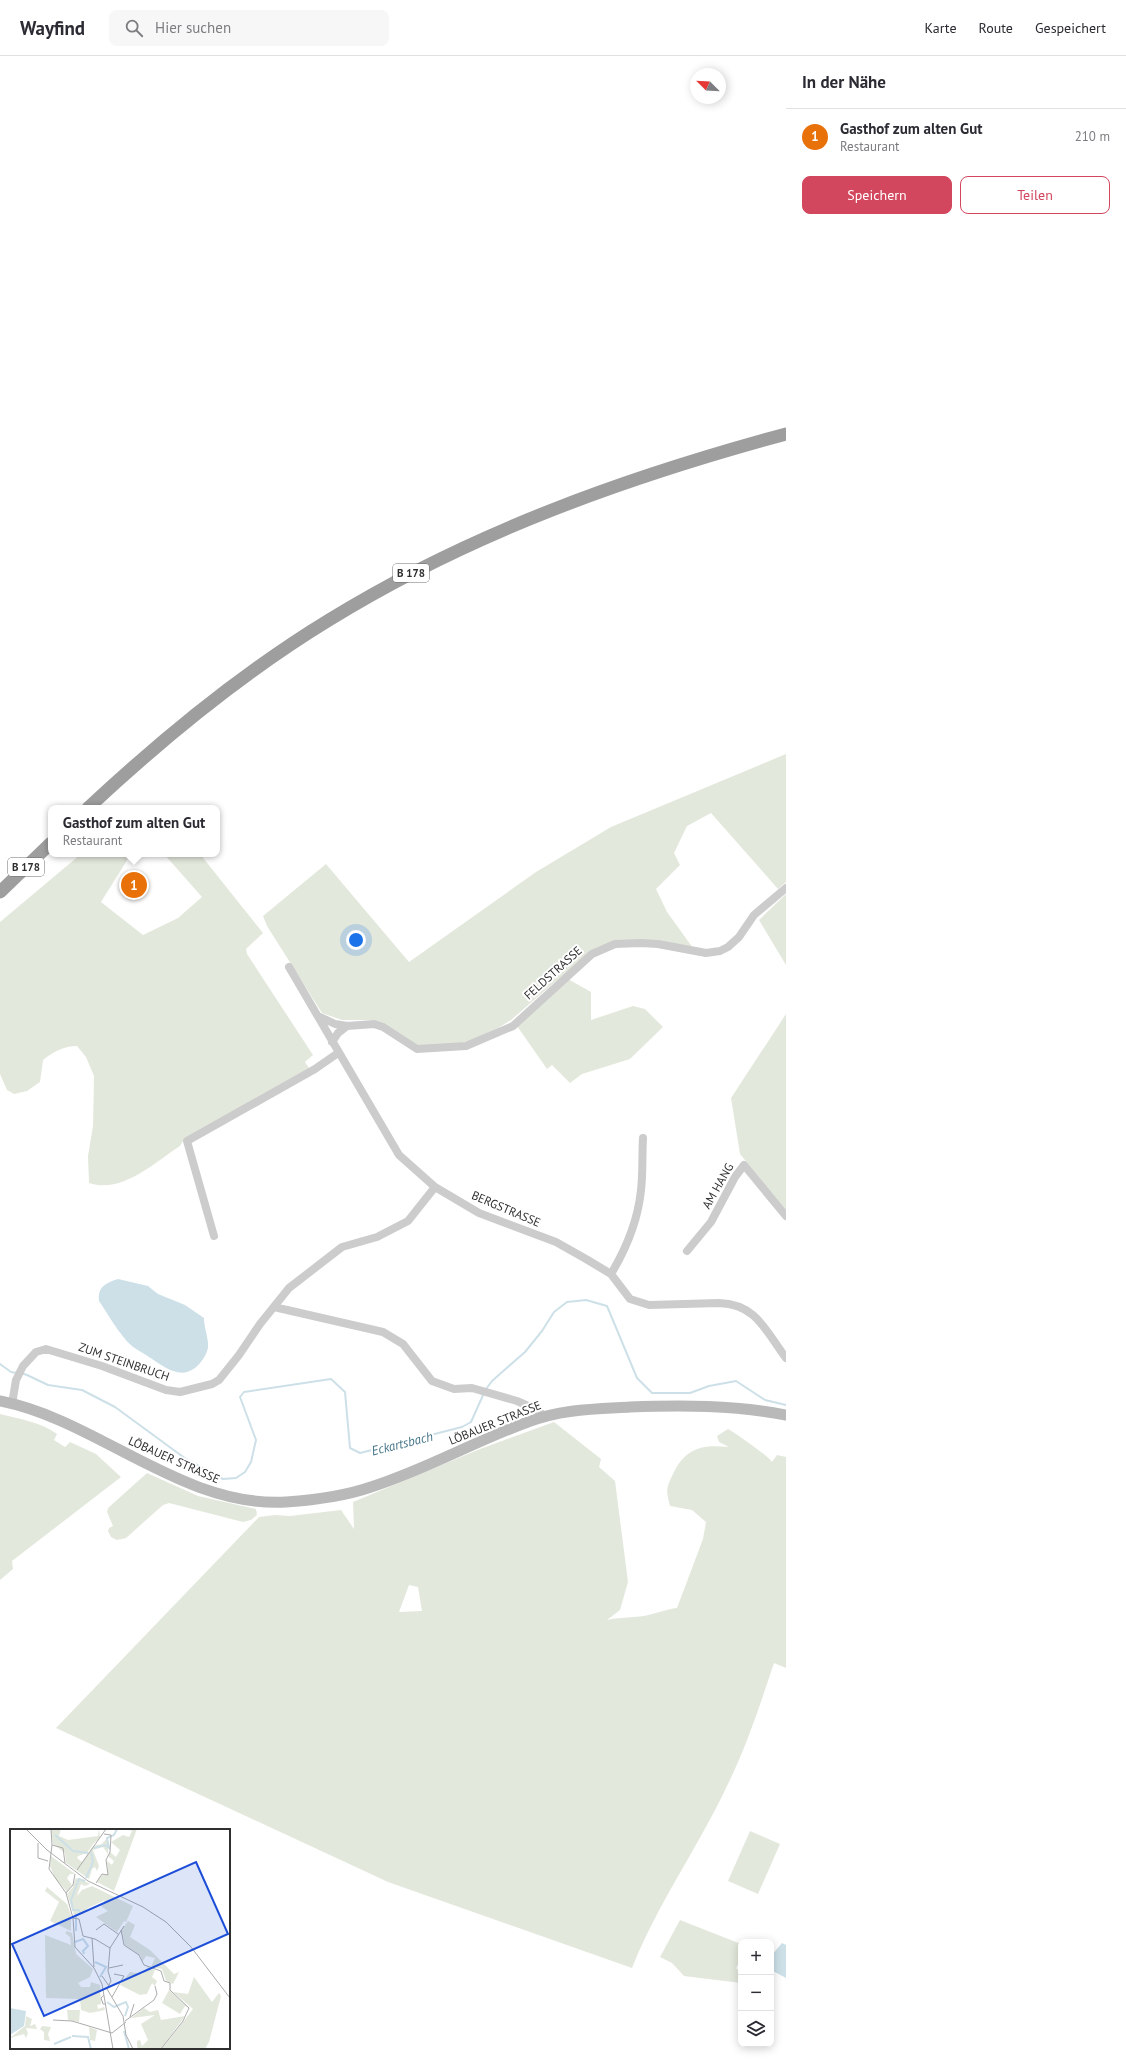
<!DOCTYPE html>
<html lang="de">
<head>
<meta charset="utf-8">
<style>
	body { margin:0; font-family:"PT Sans",sans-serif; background:#f7f7f7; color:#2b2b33 }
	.controls { position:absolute; right:12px; bottom:12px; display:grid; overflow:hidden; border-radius:8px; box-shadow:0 2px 10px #0003 }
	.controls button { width:36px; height:36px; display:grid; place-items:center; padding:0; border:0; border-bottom:1px solid #e1e1e2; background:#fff; color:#2b2b33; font:20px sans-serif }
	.compass { position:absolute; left:690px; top:12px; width:36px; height:36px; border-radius:50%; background:#fff; box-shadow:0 2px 10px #0003; rotate:294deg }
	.you { position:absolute; left:356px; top:884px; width:14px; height:14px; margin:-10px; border:3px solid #fff; border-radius:50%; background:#1a73e8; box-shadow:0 0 0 6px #1a73e833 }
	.badge { display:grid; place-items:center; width:26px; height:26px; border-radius:50%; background:#d2465e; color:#fff; font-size:13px; font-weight:700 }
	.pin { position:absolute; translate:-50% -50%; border:2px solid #fff; box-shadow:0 1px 4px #0006 }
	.popup { position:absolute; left:48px; top:749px; width:172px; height:52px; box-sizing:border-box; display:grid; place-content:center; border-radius:8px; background:#fff; filter:drop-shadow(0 1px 3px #0005); font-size:13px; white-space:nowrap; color:#7c7c81 }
	.popup b { font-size:15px; color:#2b2b33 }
	.popup::after { content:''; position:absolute; left:50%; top:100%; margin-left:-8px; border:8px solid transparent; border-top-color:#fff }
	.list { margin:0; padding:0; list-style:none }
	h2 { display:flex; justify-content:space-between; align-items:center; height:52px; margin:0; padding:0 16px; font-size:17px }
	h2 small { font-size:13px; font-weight:400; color:#7c7c81 }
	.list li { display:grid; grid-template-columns:26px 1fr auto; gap:12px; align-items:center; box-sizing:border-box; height:56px; padding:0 16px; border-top:1px solid #e1e1e2 }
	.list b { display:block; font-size:15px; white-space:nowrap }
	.list p { margin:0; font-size:13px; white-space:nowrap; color:#7c7c81 }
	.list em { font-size:13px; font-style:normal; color:#7c7c81 }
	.actions { display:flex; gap:8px; padding:12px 16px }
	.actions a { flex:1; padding:9px 0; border:1px solid #d2465e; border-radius:8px; text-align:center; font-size:14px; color:#d2465e }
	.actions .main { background:#d2465e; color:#fff }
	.icon { flex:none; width:22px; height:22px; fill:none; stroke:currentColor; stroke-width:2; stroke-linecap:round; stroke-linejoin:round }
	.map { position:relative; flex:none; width:786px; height:2003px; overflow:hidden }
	header { display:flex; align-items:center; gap:24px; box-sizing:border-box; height:56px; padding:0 20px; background:#fff; border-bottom:1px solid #e1e1e2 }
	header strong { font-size:19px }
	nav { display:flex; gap:22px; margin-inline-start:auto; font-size:14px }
	.search { width:280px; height:36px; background:#f7f7f7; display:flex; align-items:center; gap:10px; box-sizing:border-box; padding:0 14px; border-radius:8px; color:#7c7c81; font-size:15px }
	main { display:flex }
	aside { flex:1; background:#fff }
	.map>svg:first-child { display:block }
</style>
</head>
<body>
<header>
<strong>Wayfind</strong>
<div class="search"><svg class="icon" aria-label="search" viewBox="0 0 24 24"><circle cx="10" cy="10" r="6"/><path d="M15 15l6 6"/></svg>Hier suchen</div>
<nav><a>Karte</a><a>Route</a><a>Gespeichert</a></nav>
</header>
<main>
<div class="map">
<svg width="786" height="2003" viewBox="0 0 786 2003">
	<rect width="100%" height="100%" fill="#fff"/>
	<path fill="#e3e8dc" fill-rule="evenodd" d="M 786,698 L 786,826 L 778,833 L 711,757 L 687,770 L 674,797 L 680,809 L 656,833 L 667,856 L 693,892 L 614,886 L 598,891 L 556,925 L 511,964 L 498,972 L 470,985 L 455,988 L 419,991 L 374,964 L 342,964 L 322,957 L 267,870 L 263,860 L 326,808 L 409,906 L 536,816 L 611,771 Z
		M 81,798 L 131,798 L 101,846 L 143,879 L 178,862 L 202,841 L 164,798 L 200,798 L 263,877 L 246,893 L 247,898 L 313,999 L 305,1006 L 309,1012 L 184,1083 L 180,1090 C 154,1107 122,1138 89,1127 L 88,1100 L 93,1070 L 94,1020 L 86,1001 L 77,990 C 64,990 53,996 43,1004 L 40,1026 L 27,1035 L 14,1038 L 7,1034 L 0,1018 L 0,866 Z
		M 786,838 L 786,909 L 759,864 Z
		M 568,923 L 591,936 L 591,964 L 633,950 L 645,953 L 663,971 L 630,1003 L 582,1018 L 570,1027 L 552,1009 L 547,1013 L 517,970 Z
		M 786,958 L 786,1154 L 740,1098 L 731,1042 Z
		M 0,1358 C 19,1363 41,1366 57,1378 L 54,1384 L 65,1391 L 70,1386 L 96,1398 L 121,1421 L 12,1505 L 13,1513 L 0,1524 Z
		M 554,1366 L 601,1403 L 599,1411 L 615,1425 L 628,1526 L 620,1554 L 607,1564 C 619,1561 631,1562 644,1560 C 655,1558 666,1553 677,1552 L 703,1483 L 706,1466 L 692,1454 L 670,1450 C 666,1435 666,1432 673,1418 C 685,1392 702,1388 729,1391 L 719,1386 L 717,1380 L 728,1373 C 734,1376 771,1402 772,1406 L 777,1399 L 786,1401 L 786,1612 L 774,1607 C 760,1649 746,1692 726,1732 C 697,1793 657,1849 632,1912 L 388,1826 L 56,1672 L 259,1461 L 275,1459 L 290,1460 L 341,1454 L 354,1473 L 353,1446 L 480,1393 ZM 409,1529 L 418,1531 L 422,1555 L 399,1556 Z
		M 147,1417 L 198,1440 L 256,1453 L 257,1459 L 251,1464 L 243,1466 L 169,1447 L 163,1449 L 126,1482 L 117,1484 L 111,1481 L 108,1475 L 109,1472 L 113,1470 L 107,1456 L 108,1452 Z
		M 750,1775 L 780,1788 L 758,1838 L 728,1825 Z
		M 680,1864 L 741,1888 L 741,1902 L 736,1912 L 741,1918 L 741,1927 L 684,1920 L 672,1907 L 660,1901 Z"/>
	<path fill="#cde0e8" d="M 118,1223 L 148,1230 L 158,1238 L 185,1249 L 204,1262 C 204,1272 209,1283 208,1292 C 206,1300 201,1307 195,1312 C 179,1324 163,1310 149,1301 C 140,1295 131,1291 125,1283 C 115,1271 107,1257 99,1245 C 97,1231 106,1227 118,1223 Z
		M 782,1887 L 786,1889 L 786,1922 L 771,1914 L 771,1900 Z"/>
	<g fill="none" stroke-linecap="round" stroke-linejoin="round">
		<path stroke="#cde0e8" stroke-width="2" d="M 0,1308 L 11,1316 L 17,1317
			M 21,1317 L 27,1319 L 48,1329 L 82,1334 L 115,1351 L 186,1403 L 223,1423 L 236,1422 L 245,1416 L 251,1406 L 256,1384 L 240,1341 L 244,1336 L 331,1323 L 345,1336 L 350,1392 L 360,1397 L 462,1371 L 471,1366 L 484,1337
			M 486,1333 L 492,1325 L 525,1296 L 542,1275 L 554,1256 L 567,1246 L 586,1244 L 607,1250 L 637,1322 L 652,1337 L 690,1337 L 709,1330 L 736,1325 L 765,1344 L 786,1349"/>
		<path stroke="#ccc" stroke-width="8" d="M 289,911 L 399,1099 L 435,1131 L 479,1157 L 556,1186 L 586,1203 L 611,1218 L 630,1243 L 649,1249 L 719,1247 C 757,1248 766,1276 786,1302
			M 318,960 L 335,968 L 347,970 L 374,968 L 383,971 L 417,993 L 466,990 L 513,970 L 592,898 L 615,888 L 641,887 L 658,888 L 706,897 L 720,895 L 728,891 L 739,881 L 754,859 L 786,832
			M 332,986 L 338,977 L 347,970
			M 214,1180 L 187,1085 L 315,1013 L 338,997
			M 687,1195 L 711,1166 L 735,1121 L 744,1109 L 786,1160
			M 611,1218 C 626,1193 638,1164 641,1134 C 643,1117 642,1099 643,1082
			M 274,1251 L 383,1276 L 403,1288 L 432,1325 L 454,1333 L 472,1332 L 517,1345 L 535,1353 L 545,1360
			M 12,1348 L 16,1324 L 23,1310 L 36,1296 L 46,1293 L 102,1310 L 166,1334 L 180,1336 L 212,1328 L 219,1324 L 239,1299 L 260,1268 L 289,1232 L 342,1191 L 377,1181 L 408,1165 L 435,1131"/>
		<path stroke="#b9b9b9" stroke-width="11" d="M 0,1345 C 98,1364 182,1452 286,1446 C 314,1444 345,1440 371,1431 C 425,1414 475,1385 528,1366 C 561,1353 595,1353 630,1351 C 682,1349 734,1349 786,1359"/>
		<path stroke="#9e9e9e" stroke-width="13" d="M 88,752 C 163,682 242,617 329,564 C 470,477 627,421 786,378
			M 0,836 L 51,787"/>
	</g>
	<g text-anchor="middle" stroke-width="4" stroke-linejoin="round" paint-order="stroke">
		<g fill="#fff" stroke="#6d6d6d" stroke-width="1">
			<rect x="393" y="508" width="36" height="18" rx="3"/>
			<rect x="8" y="802" width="36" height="18" rx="3"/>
		</g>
		<g font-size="11" font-weight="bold" fill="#2f2f2f">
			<text x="411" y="521">B 178</text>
			<text x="26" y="815">B 178</text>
		</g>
		<g font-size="12" fill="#2f2f2f" stroke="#fff">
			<text transform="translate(553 917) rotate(-42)" y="4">FELDSTRASSE</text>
			<text transform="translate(718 1130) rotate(-60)" y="4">AM HANG</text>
			<text transform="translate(506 1153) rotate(23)" y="4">BERGSTRASSE</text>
			<text transform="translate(124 1306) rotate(19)" y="4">ZUM STEINBRUCH</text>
			<text transform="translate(495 1367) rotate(-22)" y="4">LÖBAUER STRASSE</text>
			<text transform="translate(174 1404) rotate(24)" y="4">LÖBAUER STRASSE</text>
		</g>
		<g font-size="13" font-style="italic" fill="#467588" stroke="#fff">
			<text transform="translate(402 1387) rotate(-14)" y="5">Eckartsbach</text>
		</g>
	</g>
	<g transform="translate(10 1773)">
		<rect width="220" height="220" fill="#fff"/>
		<path d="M 41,0 L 51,0 L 49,7 L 58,11 L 88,7 L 89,0 L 90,9 L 83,15 L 77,24 L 68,27 L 67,29 L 72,33 L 83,17 L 92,15 L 97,9 L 100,7 L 98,9 L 98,25 L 93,18 L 83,21 L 89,37 L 87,42 L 85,38 L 82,40 L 79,50 L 56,34 L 55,24 L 43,15 ZM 118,0 L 127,0 L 104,62 L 87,53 L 92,46 L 98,46 L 97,32 L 102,36 L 104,32 L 98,27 L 100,23 L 106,28 L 110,21 L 101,13 L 113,6 L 119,8 L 122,2 ZM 41,27 L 65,45 L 60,45 L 57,49 L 62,56 L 57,63 L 45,49 L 40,37 ZM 69,49 L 80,55 L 75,57 L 71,55 L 67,67 L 72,61 L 82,57 L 123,77 L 116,93 L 114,92 L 107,103 L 86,88 L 98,82 L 91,77 L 95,71 L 78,79 L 72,85 L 64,86 L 57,65 L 63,58 L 65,50 ZM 37,58 L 57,75 L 61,86 L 61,102 L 40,92 L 49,73 L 35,62 ZM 118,92 L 125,96 L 120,108 L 140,121 L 164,145 L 169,143 L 163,155 L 156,152 L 152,140 L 141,138 L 145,129 L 136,127 L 132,133 L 131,127 L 115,116 L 111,102 ZM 57,102 L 62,104 L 66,125 L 83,140 L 80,148 L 68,154 L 71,158 L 80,158 L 81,153 L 90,156 L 91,175 L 87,176 L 88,180 L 94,178 L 95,181 L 80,184 L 71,181 L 70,170 L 36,169 L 35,106 L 61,116 L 60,108 L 55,104 ZM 138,138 L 145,141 L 142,148 L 147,152 L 145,157 L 142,154 L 137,165 L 130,166 L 110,156 L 120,143 L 132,145 ZM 184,148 L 202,173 L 209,164 L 211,167 L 199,213 L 195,220 L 152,220 L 183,180 L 163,163 L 178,165 ZM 159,161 L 179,179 L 175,177 L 170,185 L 152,174 ZM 134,179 L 140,183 L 148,181 L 151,191 L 175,187 L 151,220 L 128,220 L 127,217 L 127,212 L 130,211 L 132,217 L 138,211 L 131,195 L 145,186 L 121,189 ZM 57,181 L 70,181 L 69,193 L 58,191 ZM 16,187 L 22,190 L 20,197 L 25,195 L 27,200 L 16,199 L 18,204 L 16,209 L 14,205 L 0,209 L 15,197 ZM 32,197 L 41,198 L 38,205 L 40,212 L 34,211 L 34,203 L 30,200 ZM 79,198 L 87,201 L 85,212 L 80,211 Z" fill="#e3e8dc"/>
		<path d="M 0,179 L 16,182 L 14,197 L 0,206 Z" fill="#cde0e8"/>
		<path fill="none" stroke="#cde0e8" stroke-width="2" d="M 45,6 L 63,22 L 78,24M 84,19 L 95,16 L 99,19 L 97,9 L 104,6 L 107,0M 76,49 L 83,33 L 81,23M 66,102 L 66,86 L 70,84 L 69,81 L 63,81 L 61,71 L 69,50 L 75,52M 65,113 L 73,110 L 78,117 L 73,122 L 74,125M 85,133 L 96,138 L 90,148M 97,173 L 104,178 L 116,173 L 118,178 L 115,187M 114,202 L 119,220M 62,207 L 78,208 L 81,220M 44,215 L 61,208"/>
		<path fill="none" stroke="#acacac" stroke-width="1" d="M 16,0 L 37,21 L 78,52 L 133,78 L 156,93 L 181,118 L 220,169M 41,0 L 42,16M 28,14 L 28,29 L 38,32M 42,16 L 39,40 L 56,64 L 63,89 L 65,118 L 84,139 L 92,155 L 103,220M 42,16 L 53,19 L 55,34M 67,41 L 96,0M 86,54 L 92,45 L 98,46 L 96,31 L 100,23 L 101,6 L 94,5M 56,64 L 63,56 L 65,45M 63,89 L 69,90 L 73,107 L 85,110 L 100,119M 86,101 L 94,95 L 108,105M 111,101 L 114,116 L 129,126 L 134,136 L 151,142 L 154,152 L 160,154 L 160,161 L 179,179 L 173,192 L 151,220M 82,109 L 84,138M 99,139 L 113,136M 92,147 L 99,157M 97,160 L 101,152 L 98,142 L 100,119 L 114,97M 97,160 L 113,187 L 116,206 L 123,220M 94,166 L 91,169 L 93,175 L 95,175M 102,168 L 114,147 L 104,145M 120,188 L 124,175M 43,191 L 62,192 L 102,204 L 116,193M 115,192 L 144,171 L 147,165 L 145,157"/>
		<path fill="#1d4ed8" fill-opacity="0.15" stroke="#1d4ed8" stroke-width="2" d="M 186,33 L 218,105 L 34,187 L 2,115 Z"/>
		<rect width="220" height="220" fill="none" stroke="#2f2f2f" stroke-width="2"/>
	</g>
</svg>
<div class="controls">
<button>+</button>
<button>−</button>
<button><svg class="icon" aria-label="layers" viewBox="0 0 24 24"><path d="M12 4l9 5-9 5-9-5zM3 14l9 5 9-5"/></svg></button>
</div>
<svg class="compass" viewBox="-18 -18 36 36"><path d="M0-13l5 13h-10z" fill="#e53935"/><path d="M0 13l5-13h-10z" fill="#7c7c81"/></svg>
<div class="you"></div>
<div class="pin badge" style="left:134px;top:829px;background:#e8710a">1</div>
<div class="popup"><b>Gasthof zum alten Gut</b>Restaurant</div>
</div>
<aside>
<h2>In der Nähe<small></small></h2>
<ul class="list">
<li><span class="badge" style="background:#e8710a">1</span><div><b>Gasthof zum alten Gut</b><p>Restaurant</p></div><em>210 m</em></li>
</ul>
<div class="actions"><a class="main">Speichern</a><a>Teilen</a></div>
</aside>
</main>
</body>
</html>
